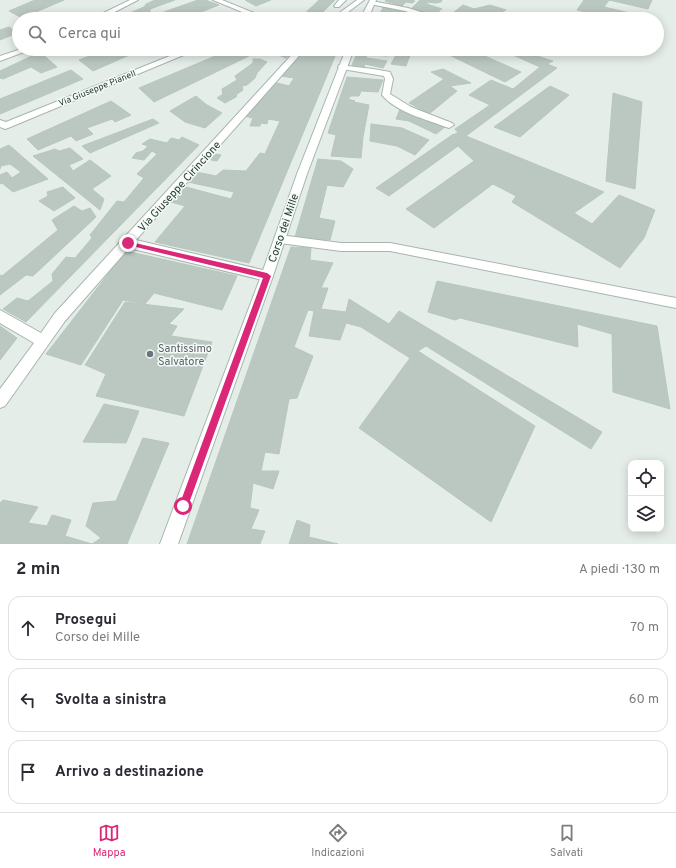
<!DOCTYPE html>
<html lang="it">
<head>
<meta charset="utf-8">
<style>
	body { margin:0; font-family:Overpass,sans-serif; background:#f7f7f7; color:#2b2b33 }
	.controls { position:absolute; right:12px; bottom:12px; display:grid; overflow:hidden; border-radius:8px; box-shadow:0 2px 10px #0003 }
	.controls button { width:36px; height:36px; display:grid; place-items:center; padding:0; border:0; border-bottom:1px solid #e1e1e2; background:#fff; color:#2b2b33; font:20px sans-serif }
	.stop { position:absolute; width:12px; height:12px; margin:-9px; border:3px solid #db2777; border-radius:50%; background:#fff }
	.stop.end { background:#db2777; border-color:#fff; box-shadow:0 1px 4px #0008 }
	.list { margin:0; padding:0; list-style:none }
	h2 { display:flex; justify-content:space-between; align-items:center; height:52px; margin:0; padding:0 16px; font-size:17px }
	h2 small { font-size:13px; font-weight:400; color:#7c7c81 }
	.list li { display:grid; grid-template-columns:26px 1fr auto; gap:12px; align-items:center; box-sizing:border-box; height:64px; margin:0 8px 8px; padding:0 8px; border:1px solid #e1e1e2; border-radius:12px }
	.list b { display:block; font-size:15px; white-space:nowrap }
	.list p { margin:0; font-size:13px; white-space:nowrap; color:#7c7c81 }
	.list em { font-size:13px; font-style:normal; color:#7c7c81 }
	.icon { flex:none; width:22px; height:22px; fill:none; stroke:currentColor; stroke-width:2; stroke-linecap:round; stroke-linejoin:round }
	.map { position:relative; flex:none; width:676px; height:544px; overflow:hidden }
	.search { position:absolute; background:#fff; box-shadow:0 2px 10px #0003; left:12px; right:12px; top:12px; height:44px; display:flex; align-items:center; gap:10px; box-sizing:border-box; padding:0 14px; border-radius:22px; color:#7c7c81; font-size:15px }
	.sheet { height:268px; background:#fff }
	nav { display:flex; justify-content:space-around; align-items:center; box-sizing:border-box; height:56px; border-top:1px solid #e1e1e2; background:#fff; font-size:11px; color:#7c7c81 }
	nav a { display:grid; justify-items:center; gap:2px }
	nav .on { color:#db2777 }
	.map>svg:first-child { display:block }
</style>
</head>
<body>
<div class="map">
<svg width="676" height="544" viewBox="0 0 676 544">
	<rect width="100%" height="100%" fill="#e5ede8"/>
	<path fill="#bac8c1" stroke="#b7c7bf" d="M 35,0 L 64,0 L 22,18 L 9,11 Z
		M 155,0 L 175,0 L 150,9 L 150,12 L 133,19 L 115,19 L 144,7 L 146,4 Z
		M 198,0 L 205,0 L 219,5 L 183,19 L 165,19 L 161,13 Z
		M 245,0 L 271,0 L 256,6 Z
		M 319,0 L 335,0 L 316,19 L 300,18 Z
		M 386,0 L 412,0 L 415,1 L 412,3 L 406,2 L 402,6 L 385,1 Z
		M 420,0 L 442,0 L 441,2 L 436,3 L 427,2 L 427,4 L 442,9 L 438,11 L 443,14 L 438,17 L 412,8 Z
		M 584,0 L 652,0 L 648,9 L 609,0 L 604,7 L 643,16 L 642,19 L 614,19 L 577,10 Z
		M 463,5 L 474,9 L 490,5 L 506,10 L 487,19 L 471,19 L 453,13 Z
		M 384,6 L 408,10 L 405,18 L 394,17 L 393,19 L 377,19 Z
		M 413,13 L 430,19 L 408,19 Z
		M 9,27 L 17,33 L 0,40 L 0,30 Z
		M 108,49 L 143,49 L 93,71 L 79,60 Z
		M 232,49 L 240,49 L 249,56 L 154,102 L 139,88 Z
		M 265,49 L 296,49 L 286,58 Z
		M 306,49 L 338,49 L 249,263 L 155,242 L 185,206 L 171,202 L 186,187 L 231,199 L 234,192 L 188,182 L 196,172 L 216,176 L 223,170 L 246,171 L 260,153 L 265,154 L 280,121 L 268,119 L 267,124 L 261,123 L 260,126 L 250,126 L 253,118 L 244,116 L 277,83 L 289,86 L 294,78 L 281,76 Z
		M 359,49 L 389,49 L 387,56 L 365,54 L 367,58 L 387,61 L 383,68 L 365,64 L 364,67 L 352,65 Z
		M 437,49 L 469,49 L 521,72 L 505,82 Z
		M 505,49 L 515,49 L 553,61 L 547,64 L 557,68 L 466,136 L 604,192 L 574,213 L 592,224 L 619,195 L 655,210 L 644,238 L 620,268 L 512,202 L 516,196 L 493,184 L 434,228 L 406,209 L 474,161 L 458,146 L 389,196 L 376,188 L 452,135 L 458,133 L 455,129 L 490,105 L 469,95 L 491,80 L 513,89 L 540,67 L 504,51 Z
		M 40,52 L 57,67 L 41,73 L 31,67 L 3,79 L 0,78 L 0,71 Z
		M 397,53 L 410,55 L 406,66 L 391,64 Z
		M 253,59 L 260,59 L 267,62 L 257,73 L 255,78 L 247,85 L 242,86 L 243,90 L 237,94 L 236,97 L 225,103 L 217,98 L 223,94 L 222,89 L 237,80 L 235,76 L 253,63 Z
		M 443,69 L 471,83 L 450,86 L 457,91 L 429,114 L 409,103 L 444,79 L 431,72 Z
		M 71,70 L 83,79 L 0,114 L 0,99 Z
		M 347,77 L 383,80 L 378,92 L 361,91 L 359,96 L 351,96 L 348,99 L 355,101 L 354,102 L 369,105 L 363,137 L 361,158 L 331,156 L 336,135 L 328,133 Z
		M 550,86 L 569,95 L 520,137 L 494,127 Z
		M 613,93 L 642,102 L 635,189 L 606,181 Z
		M 196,96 L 207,105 L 222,113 L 205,128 L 185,122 L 170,111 Z
		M 111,101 L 131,115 L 115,122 L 112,119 L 87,128 L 93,134 L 76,141 L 71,136 L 38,150 L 27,139 Z
		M 400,109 L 445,127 L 436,134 L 409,121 L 396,119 Z
		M 153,119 L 159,123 L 90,153 L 82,146 Z
		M 371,124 L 402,128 L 429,140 L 415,155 L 397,146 L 370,141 Z
		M 182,137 L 199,145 L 26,322 L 3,309 L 17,298 L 28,301 L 53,281 L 52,274 L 66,257 L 75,258 L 92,238 L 90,235 L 117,201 L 124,202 L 144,178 L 137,174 L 157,154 L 152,151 L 144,160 L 132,158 L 136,153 L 143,151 L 148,146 L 142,144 L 150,139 L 167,143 L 171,138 L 179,140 Z
		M 9,145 L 48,179 L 13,192 L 2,183 L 0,184 L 0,175 L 7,172 L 12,178 L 21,172 L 10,164 L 1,166 L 0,169 L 0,149 Z
		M 70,148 L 83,159 L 69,165 L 73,171 L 90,160 L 111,176 L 92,189 L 104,199 L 100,210 L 33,156 L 55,149 L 59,151 Z
		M 215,154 L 221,155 L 217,161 L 211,160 Z
		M 318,159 L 341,161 L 353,169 L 343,187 L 327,185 L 319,218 L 335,221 L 330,240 L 295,237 Z
		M 63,187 L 75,198 L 54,211 L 39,201 L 48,196 L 47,192 Z
		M 74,206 L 82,211 L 90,208 L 96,217 L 33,276 L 26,275 L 0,295 L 0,275 L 2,276 L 58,230 L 52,220 Z
		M 291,247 L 311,248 L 310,260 L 333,263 L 321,288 L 328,288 L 321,309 L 346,312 L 349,299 L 389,324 L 399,311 L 602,432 L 591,449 L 426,346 L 418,351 L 535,426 L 491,522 L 359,428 L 410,358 L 361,327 L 346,323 L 340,340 L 309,336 L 314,311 L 308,310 L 294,347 L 313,356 L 297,398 L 289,399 L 279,454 L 265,452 L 261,471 L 279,471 L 273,489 L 253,483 L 250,508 L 259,510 L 251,529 L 265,531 L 260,544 L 187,544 Z
		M 126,251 L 237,276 L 222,310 L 154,293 L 145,304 L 123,300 L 81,365 L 46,354 Z
		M 437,281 L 657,326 L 670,409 L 613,392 L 612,334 L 577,324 L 578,347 L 460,318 L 455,320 L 428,312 Z
		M 125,302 L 184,309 L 169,324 L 177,326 L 171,336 L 212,342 L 184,416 L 96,396 L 106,374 L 85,365 Z
		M 0,326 L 17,338 L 0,360 Z
		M 104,404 L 139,411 L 126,443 L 83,442 Z
		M 143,438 L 169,443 L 127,544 L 0,544 L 0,503 L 3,500 L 38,507 L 28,523 L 47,526 L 52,515 L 71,520 L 65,536 L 92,544 L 101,538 L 86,526 L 93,503 L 116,501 Z
		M 297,520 L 310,525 L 309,537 L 338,544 L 289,544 Z"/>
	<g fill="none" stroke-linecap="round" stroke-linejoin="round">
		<defs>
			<path id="street" d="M 130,0 L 138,0 L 101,19 L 91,19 Z
				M 213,0 L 222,0 L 269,19 L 259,19 Z
				M 339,0 L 346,0 L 339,7 L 335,7 L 334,6 Z
				M 357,0 L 364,0 L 339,19 L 331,19 Z
				M 372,1 L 408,8 L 443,19 L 432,19 L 405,11 L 370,4 L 370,2 Z
				M 21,49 L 32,49 L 0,61 L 0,56 Z
				M 187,49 L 198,49 L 8,128 L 5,129 L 0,127 L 0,120 L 6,122 Z
				M 297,49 L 305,49 L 136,240 L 267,271 L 271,273 L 273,276 L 271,279 L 267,281 L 129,248 L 65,321 L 5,406 L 0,408 L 0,389 L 34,343 L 0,323 L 0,310 L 41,333 L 55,313 Z
				M 339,65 L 373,69 L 390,72 L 393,79 L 390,94 L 411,107 L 452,123 L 454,125 L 449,128 L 446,127 C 425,119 396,112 382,95 L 385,79 L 384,76 L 342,69 L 338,67 Z
				M 280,235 L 341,243 L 390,243 L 676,298 L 676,308 L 390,251 L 341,251 L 280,243 L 276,242 L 274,239 L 276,236 Z"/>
			<path id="secondary" d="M 370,0 L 376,0 L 368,19 L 360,19 Z
				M 346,49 L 354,49 L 307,174 L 273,276 L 178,544 L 160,544 L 261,276 L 297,174 Z"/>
		</defs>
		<use href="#street" stroke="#a8b5af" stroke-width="2"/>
		<use href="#secondary" stroke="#a3b8af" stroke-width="2"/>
		<use href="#street" fill="#fff" fill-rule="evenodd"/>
		<use href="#secondary" fill="#fff" fill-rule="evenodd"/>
	</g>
	<path fill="#db2777" d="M 126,241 L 267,273 L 271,276 L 188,506 L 186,510 L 183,511 L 180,510 L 179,506 L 263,278 L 128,245 L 126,245 Z"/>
	<circle fill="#6b7280" stroke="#f5faf7" stroke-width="1.5" cx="150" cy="354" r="4"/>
	<g text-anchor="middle" stroke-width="3" stroke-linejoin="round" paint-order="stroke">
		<g font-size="9" fill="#253e35" stroke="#f5faf7">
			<text transform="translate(97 88) rotate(-22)" y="3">Via Giuseppe Pianell</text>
		</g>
		<g font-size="11" fill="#253e35" stroke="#f5faf7">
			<text transform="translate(179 186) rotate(-48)" y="4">Via Giuseppe Cirincione</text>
			<text transform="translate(283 228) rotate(-71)" y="4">Corso dei Mille</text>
		</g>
		<g font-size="11" fill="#5b616d" stroke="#f5faf7" text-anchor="start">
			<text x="158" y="352">Santissimo<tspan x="158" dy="13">Salvatore</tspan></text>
		</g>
	</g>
</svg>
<div class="controls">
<button><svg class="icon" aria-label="locate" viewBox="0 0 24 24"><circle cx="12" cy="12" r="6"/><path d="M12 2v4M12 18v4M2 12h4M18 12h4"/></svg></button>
<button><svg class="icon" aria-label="layers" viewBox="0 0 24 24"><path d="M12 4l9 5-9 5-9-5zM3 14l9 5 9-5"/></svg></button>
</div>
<div class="stop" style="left:183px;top:506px"></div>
<div class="stop end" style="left:128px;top:243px"></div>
<div class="search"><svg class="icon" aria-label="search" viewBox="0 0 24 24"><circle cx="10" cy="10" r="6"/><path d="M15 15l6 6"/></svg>Cerca qui</div>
</div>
<section class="sheet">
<h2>2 min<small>A piedi · 130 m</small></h2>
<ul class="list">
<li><svg class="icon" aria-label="ahead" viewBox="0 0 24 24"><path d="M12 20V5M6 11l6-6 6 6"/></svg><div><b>Prosegui</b><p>Corso dei Mille</p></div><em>70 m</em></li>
<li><svg class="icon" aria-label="left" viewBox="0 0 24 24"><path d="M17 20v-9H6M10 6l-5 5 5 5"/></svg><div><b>Svolta a sinistra</b></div><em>60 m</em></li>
<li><svg class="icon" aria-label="arrive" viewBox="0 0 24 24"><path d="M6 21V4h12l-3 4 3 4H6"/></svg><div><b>Arrivo a destinazione</b></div></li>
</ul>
</section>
<nav>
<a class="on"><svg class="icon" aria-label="map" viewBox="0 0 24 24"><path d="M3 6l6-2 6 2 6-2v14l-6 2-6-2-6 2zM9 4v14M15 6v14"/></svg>Mappa</a>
<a><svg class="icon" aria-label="directions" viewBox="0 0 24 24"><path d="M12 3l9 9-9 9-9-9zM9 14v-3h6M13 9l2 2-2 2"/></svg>Indicazioni</a>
<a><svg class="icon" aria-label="saved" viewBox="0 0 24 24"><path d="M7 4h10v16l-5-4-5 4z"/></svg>Salvati</a>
</nav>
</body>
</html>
